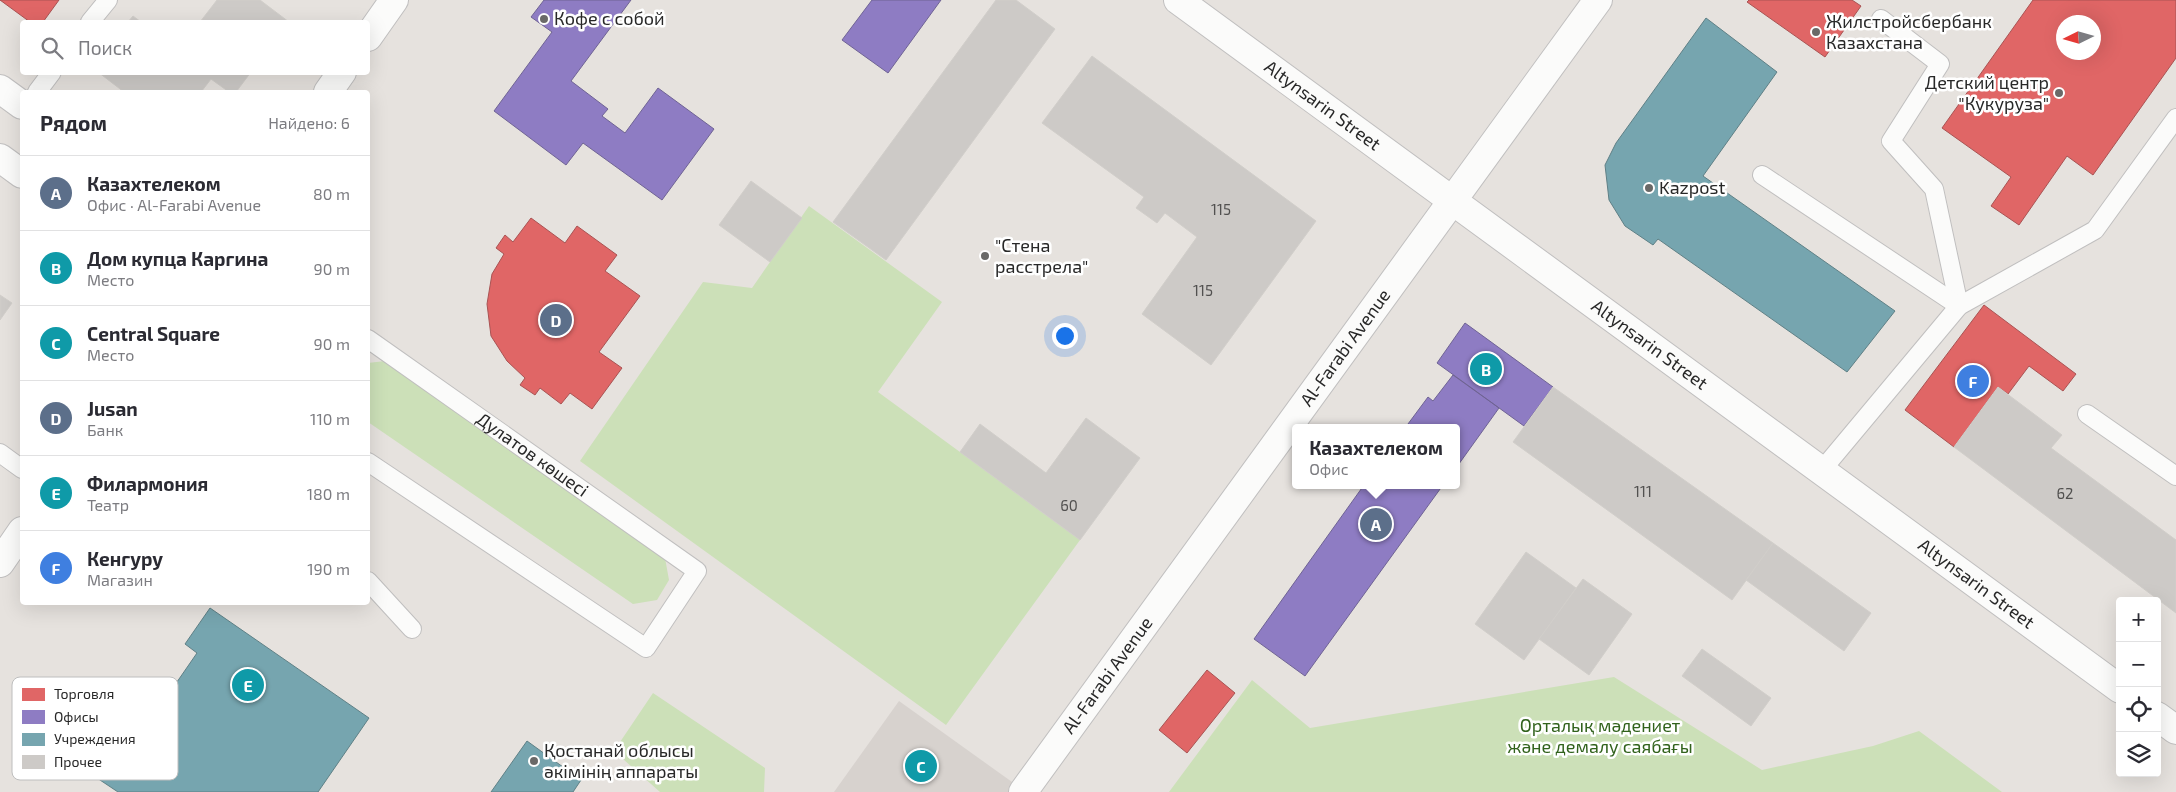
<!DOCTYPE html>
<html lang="ru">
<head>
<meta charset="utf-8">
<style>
	body { margin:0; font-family:"Exo 2",sans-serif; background:#f7f7f7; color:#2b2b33 }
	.controls { position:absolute; right:15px; bottom:15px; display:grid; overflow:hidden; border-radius:5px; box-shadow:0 5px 20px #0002 }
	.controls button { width:45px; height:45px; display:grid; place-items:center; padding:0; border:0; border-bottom:1px solid #e1e1e2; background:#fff; color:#2b2b33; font:25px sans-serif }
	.compass { position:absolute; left:2056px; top:15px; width:45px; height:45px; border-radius:50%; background:#fff; box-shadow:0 5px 20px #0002; rotate:265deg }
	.you { position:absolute; left:1064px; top:335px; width:18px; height:18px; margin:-12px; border:4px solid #fff; border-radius:50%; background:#1a73e8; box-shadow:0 0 0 8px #1a73e833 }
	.badge { display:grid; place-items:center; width:32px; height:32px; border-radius:50%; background:#0f766e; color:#fff; font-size:16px; font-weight:700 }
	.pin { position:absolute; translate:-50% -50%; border:2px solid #fff; box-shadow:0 1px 5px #0006 }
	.popup { position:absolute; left:1292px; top:424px; width:168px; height:65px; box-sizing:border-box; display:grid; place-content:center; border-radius:5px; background:#fff; filter:drop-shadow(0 1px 4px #0005); font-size:16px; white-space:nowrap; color:#7c7c81 }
	.popup b { font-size:19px; color:#2b2b33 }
	.popup::after { content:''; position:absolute; left:50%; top:100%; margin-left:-10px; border:10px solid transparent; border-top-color:#fff }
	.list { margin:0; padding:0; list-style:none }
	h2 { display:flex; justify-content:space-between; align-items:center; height:65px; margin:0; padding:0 20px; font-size:21px }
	h2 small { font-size:16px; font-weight:400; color:#7c7c81 }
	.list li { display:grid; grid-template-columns:32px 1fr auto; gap:15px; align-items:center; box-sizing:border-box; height:75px; padding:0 20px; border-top:1px solid #e1e1e2 }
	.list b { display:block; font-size:19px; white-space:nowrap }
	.list p { margin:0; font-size:16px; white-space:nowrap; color:#7c7c81 }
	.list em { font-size:16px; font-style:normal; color:#7c7c81 }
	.icon { flex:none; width:28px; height:28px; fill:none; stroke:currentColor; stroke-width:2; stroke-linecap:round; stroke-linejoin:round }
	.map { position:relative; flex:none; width:2176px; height:792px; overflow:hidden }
	.search { position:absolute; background:#fff; box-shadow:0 5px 20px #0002; left:20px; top:20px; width:350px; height:55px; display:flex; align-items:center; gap:12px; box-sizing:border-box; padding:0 18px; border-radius:5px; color:#7c7c81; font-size:19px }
	.panel { position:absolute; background:#fff; box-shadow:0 5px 20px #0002; left:20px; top:90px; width:350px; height:515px; border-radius:5px }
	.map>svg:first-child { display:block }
</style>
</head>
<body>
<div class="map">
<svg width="2176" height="792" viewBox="0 0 2176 792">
	<rect width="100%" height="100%" fill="#e6e2de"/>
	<path fill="#cce0b8" d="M 809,206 L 942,302 L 878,392 L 1080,540 L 946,725 L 580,461 L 703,282 L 752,288 Z
		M 385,361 L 665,558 L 669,580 L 657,600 L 633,604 L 368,422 L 368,363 Z
		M 1614,677 L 1762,770 L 1873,746 L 1919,731 L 2002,792 L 1169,792 L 1252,680 L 1310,728 Z
		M 653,693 L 765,768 L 764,792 L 660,792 L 614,751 Z"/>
	<path fill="#d7d2ce" d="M 899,701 L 1026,792 L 834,792 Z"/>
	<path fill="#e06666" stroke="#a95353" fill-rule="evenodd" d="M 0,0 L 59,0 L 43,22 L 30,22 Z
		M 1749,0 L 1852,0 L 1861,6 L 1825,57 L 1747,2 Z
		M 2033,0 L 2176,0 L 2176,58 L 2093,175 L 2067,156 L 2019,225 L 1991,206 L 2011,177 L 1942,128 ZM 2064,22 L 2094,22 L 2094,52 L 2064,52 Z
		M 531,218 L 565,243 L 577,226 L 617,255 L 605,271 L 640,296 L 599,352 L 622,368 L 592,409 L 570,393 L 561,404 L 540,388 L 535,395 L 520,385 L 525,378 L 507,361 L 491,336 L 487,304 L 492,274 L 504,254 L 496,248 L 505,235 L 513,242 Z
		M 1984,305 L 2076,374 L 2063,391 L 2029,366 L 2008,394 L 1998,387 L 1954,447 L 1905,410 Z
		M 1207,670 L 1235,693 L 1187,753 L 1159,730 Z"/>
	<path fill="#8e7cc3" stroke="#6f6394" d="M 544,0 L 631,0 L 571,81 L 608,109 L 602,116 L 625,133 L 658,88 L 714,129 L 662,200 L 583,143 L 566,165 L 494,111 L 552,32 L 531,17 Z
		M 872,0 L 941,0 L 888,73 L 842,40 Z
		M 1465,323 L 1553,387 L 1524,426 L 1437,363 Z
		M 1453,375 L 1499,408 L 1456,468 L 1456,428 L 1405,428 L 1428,397 L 1433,401 Z
		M 1364,485 L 1443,485 L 1305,676 L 1254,639 Z"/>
	<path fill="#76a5af" stroke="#5f8086" d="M 1706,18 L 1777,72 L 1703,176 L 1895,311 L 1847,372 L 1658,239 L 1653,245 L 1625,226 L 1609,200 L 1605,165 L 1616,143 Z
		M 210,608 L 369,718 L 318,792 L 118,792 L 94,776 L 120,738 L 132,747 L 197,653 L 185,644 Z
		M 527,741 L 581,780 L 573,792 L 491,792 Z"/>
	<path fill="#cdcac7" stroke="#d1ceca" d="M 217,0 L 260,0 L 289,22 L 200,22 Z
		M 996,0 L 1016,0 L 1055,29 L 886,260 L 833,222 Z
		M 133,16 L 141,22 L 128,22 Z
		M 1092,56 L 1316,221 L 1211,365 L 1142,314 L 1197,237 L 1165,213 L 1157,223 L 1136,208 L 1144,197 L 1042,123 Z
		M 98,72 L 251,72 L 236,92 L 229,92 L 211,79 L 201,92 L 124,92 Z
		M 751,181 L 802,218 L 770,262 L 719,225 Z
		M 0,295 L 12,303 L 0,320 Z
		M 1553,387 L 1773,543 L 1732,600 L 1513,442 Z
		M 1998,387 L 2062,435 L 2051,448 L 2176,540 L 2176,613 L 1954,447 Z
		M 1086,418 L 1140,458 L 1080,540 L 960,452 L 980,424 L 1046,473 Z
		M 1773,543 L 1871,613 L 1844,651 L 1746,580 Z
		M 1526,552 L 1576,588 L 1524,660 L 1475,624 Z
		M 1583,579 L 1632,614 L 1589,675 L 1539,639 Z
		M 1702,649 L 1771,698 L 1751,726 L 1682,676 Z"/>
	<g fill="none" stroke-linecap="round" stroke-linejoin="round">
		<defs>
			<g id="lane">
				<path d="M 1881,19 L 1940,64 L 1891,141 L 1934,189 L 1959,306"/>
				<path d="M 90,22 L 108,0"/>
				<path d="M 37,92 L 52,72"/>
				<path d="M 1762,175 L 1959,306"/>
				<path id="s1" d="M 368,339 L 697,571 L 646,648 L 368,462"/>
				<path d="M 2087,414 L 2176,476"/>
				<path d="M 0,453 L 22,469"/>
				<path d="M 1822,470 L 1959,306 L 2095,230 L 2176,118"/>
				<path d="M 368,581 L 412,629"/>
			</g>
			<g id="street">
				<path d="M 0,89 L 22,105"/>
				<path d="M 0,158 L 22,174"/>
				<path id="s2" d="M 1023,792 L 1598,0"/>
			</g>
			<g id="secondary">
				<path id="s3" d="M 1178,0 L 2120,689"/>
				<path d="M 368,37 L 394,0"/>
				<path d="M 328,92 L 342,72"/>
				<path d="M 0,563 L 22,531"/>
				<path d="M 2157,716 L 2176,730"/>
			</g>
		</defs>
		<use href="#lane" stroke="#c0bfbf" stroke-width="20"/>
		<use href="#street" stroke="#c0bfbf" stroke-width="30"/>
		<use href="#secondary" stroke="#c0bfbf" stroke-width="30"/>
		<use href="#lane" stroke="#fbfbfa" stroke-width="18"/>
		<use href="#street" stroke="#fbfbfa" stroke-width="28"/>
		<use href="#secondary" stroke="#fbfbfa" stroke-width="28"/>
	</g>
	<g fill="#6a6968" stroke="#fff" stroke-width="2">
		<circle cx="544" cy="19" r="5"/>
		<circle cx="1816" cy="32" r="5"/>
		<circle cx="2059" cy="93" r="5"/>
		<circle cx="1649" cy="188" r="5"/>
		<circle cx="985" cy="256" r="5"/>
		<circle cx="534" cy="761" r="5"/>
	</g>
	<g text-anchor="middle" stroke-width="5" stroke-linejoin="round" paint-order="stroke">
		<g font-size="15" fill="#525150">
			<text x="1221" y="215">115</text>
			<text x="1203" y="296">115</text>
			<text x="1643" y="497">111</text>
			<text x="2065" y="499">62</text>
			<text x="1069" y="511">60</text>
		</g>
		<g font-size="18" fill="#282828" stroke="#fff" text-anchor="start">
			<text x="554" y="25">Кофе с собой</text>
			<text x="1826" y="28">Жилстройсбербанк<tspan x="1826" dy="21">Казахстана</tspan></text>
			<text x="2049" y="89" text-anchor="end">Детский центр<tspan x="2049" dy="21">"Кукуруза"</tspan></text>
			<text x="1659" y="194">Kazpost</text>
			<text x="995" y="252">"Стена<tspan x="995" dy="21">расстрела"</tspan></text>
			<text x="544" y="757">Қостанай облысы<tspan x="544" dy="21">әкімінің аппараты</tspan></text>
		</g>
		<g font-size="18" fill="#282828" stroke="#fff">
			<text dy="6" stroke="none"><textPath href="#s3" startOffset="179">Altynsarin Street</textPath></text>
			<text dy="6" stroke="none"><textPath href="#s3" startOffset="584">Altynsarin Street</textPath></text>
			<text dy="6" stroke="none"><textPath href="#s2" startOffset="549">Al-Farabi Avenue</textPath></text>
			<text dy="6" stroke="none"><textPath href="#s1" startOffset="201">Дулатов көшесі</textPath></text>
			<text dy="6" stroke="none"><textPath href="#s3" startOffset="989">Altynsarin Street</textPath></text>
			<text dy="6" stroke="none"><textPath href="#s2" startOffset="144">Al-Farabi Avenue</textPath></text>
		</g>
		<g font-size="18" fill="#31621c" stroke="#fff">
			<text x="1600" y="732">Орталық мәдениет<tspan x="1600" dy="21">және демалу саябағы</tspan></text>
		</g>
	</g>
	<rect x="12" y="677" width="166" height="103" rx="8" fill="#fff" stroke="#bebebe" stroke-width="1"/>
	<rect x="22" y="688" width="23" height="13" fill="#e06666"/>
	<rect x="22" y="710" width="23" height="14" fill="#8e7cc3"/>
	<rect x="22" y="733" width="23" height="13" fill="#76a5af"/>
	<rect x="22" y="755" width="23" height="14" fill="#cdcac7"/>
	<g font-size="14" fill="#282828">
		<text x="54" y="699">Торговля</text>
		<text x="54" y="722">Офисы</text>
		<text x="54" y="744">Учреждения</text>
		<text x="54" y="767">Прочее</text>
	</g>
</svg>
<div class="controls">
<button>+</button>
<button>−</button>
<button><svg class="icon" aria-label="locate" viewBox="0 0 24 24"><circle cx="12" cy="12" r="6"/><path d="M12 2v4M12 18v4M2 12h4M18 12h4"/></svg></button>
<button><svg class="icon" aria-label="layers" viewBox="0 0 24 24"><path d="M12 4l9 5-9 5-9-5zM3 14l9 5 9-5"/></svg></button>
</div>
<svg class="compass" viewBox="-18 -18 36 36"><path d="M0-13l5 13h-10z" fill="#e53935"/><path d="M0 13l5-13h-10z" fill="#7c7c81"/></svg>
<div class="you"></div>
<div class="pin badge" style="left:1376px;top:524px;background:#5c6f8a">A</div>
<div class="popup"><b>Казахтелеком</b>Офис</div>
<div class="pin badge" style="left:1486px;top:369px;background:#0f9aa8">B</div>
<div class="pin badge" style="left:921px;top:766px;background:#0f9aa8">C</div>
<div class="pin badge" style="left:556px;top:320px;background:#5c6f8a">D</div>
<div class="pin badge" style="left:248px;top:685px;background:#0f9aa8">E</div>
<div class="pin badge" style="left:1973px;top:381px;background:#3f7fe0">F</div>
<div class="search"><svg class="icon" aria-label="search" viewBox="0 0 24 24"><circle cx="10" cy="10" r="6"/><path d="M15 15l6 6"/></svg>Поиск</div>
<section class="panel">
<h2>Рядом<small>Найдено: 6</small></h2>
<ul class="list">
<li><span class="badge" style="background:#5c6f8a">A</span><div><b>Казахтелеком</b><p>Офис · Al-Farabi Avenue</p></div><em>80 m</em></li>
<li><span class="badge" style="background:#0f9aa8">B</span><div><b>Дом купца Каргина</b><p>Место</p></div><em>90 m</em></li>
<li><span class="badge" style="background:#0f9aa8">C</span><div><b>Central Square</b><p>Место</p></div><em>90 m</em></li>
<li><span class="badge" style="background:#5c6f8a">D</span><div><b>Jusan</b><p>Банк</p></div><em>110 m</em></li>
<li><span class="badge" style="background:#0f9aa8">E</span><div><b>Филармония</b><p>Театр</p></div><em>180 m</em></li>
<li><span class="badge" style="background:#3f7fe0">F</span><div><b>Кенгуру</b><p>Магазин</p></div><em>190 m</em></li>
</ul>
</section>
</div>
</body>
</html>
